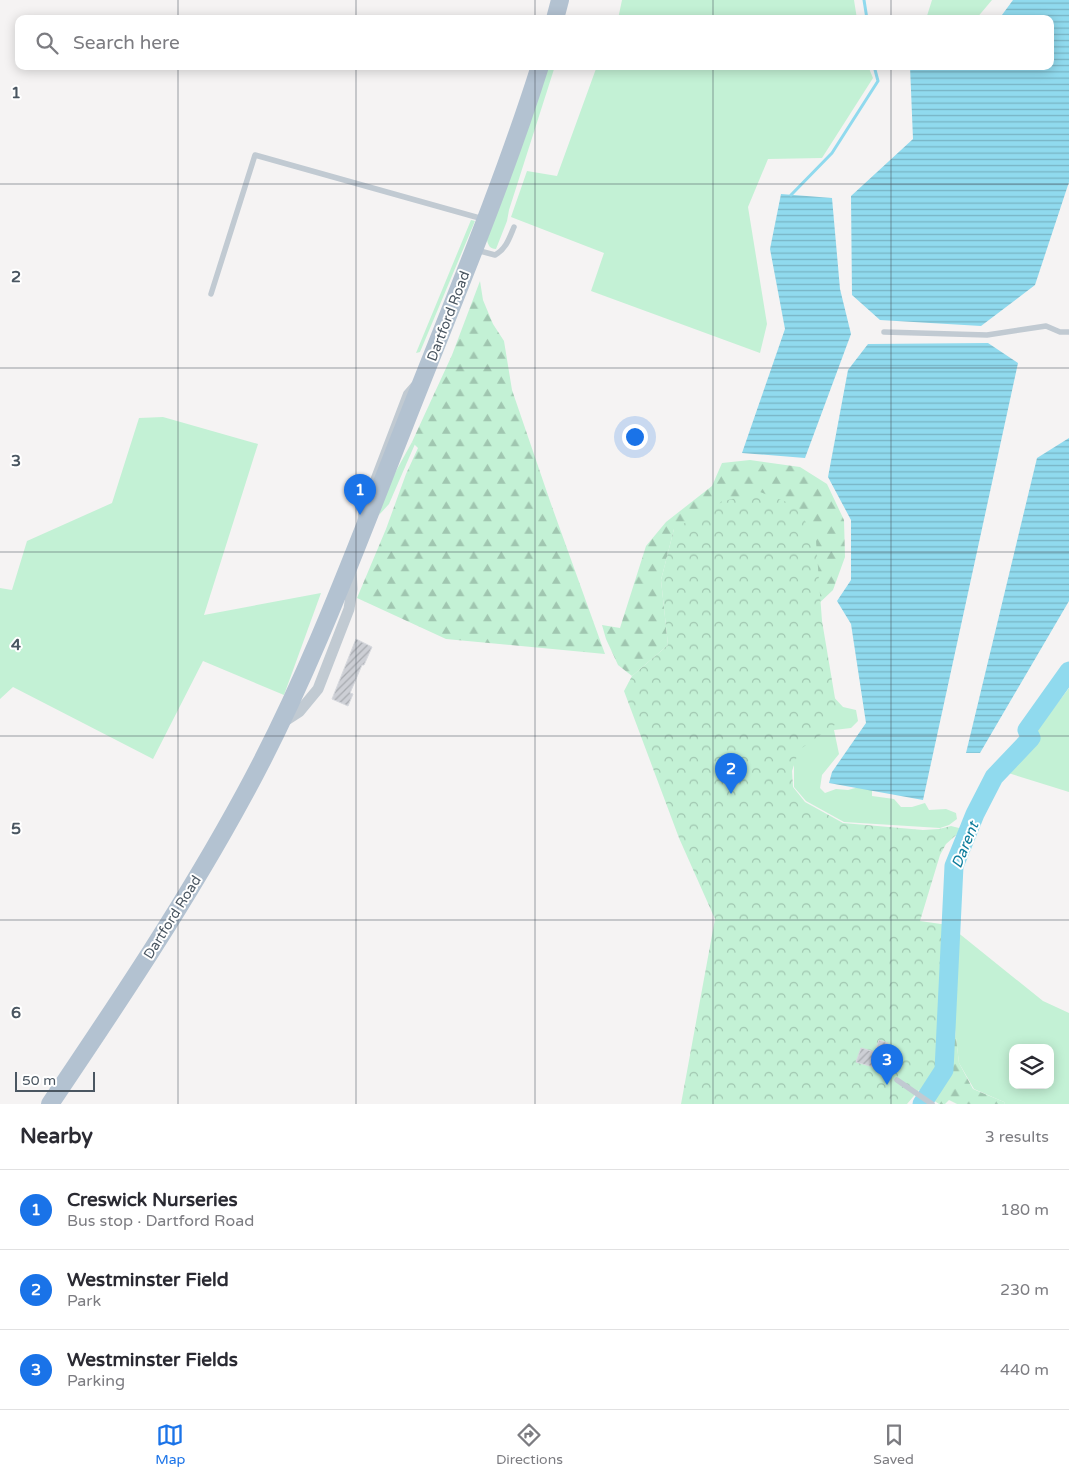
<!DOCTYPE html>
<html lang="en">
<head>
<meta charset="utf-8">
<style>
	body { margin:0; font-family:"Varela Round",sans-serif; background:#f7f7f7; color:#2b2b33 }
	.controls { position:absolute; right:15px; bottom:15px; display:grid; overflow:hidden; border-radius:10px; box-shadow:0 2px 12px #0003 }
	.controls button { width:45px; height:45px; display:grid; place-items:center; padding:0; border:0; border-bottom:1px solid #e1e1e2; background:#fff; color:#2b2b33; font:25px sans-serif }
	.scale { position:absolute; left:15px; bottom:12px; width:80px; box-sizing:border-box; padding-left:5px; border:2px solid #4a5661; border-top:0; font-size:14px; line-height:18px; white-space:nowrap; color:#4a5661; -webkit-text-stroke:4px #fff; paint-order:stroke }
	.you { position:absolute; left:634px; top:436px; width:18px; height:18px; margin:-12px; border:4px solid #fff; border-radius:50%; background:#1a73e8; box-shadow:0 0 0 8px #1a73e833 }
	.badge { display:grid; place-items:center; width:32px; height:32px; border-radius:50%; background:#1a73e8; color:#fff; font-size:16px; font-weight:700 }
	.pin { position:absolute; translate:-50% -41px; filter:drop-shadow(0 1px 2px #0008) }
	.pin::after { content:''; position:absolute; top:26px; width:18px; height:15px; background:inherit; clip-path:polygon(0 0,100% 0,50% 100%) }
	.list { margin:0; padding:0; list-style:none }
	h2 { display:flex; justify-content:space-between; align-items:center; height:65px; margin:0; padding:0 20px; font-size:21px }
	h2 small { font-size:16px; font-weight:400; color:#7c7c81 }
	.list li { display:grid; grid-template-columns:32px 1fr auto; gap:15px; align-items:center; box-sizing:border-box; height:80px; padding:0 20px; border-top:1px solid #e1e1e2 }
	.list b { display:block; font-size:19px; white-space:nowrap }
	.list p { margin:0; font-size:16px; white-space:nowrap; color:#7c7c81 }
	.list em { font-size:16px; font-style:normal; color:#7c7c81 }
	.icon { flex:none; width:28px; height:28px; fill:none; stroke:currentColor; stroke-width:2; stroke-linecap:round; stroke-linejoin:round }
	.map { position:relative; flex:none; width:1069px; height:1104px; overflow:hidden }
	.search { position:absolute; background:#fff; box-shadow:0 2px 12px #0003; left:15px; right:15px; top:15px; height:55px; display:flex; align-items:center; gap:12px; box-sizing:border-box; padding:0 18px; border-radius:10px; color:#7c7c81; font-size:19px }
	.sheet { height:305px; background:#fff }
	nav { display:flex; justify-content:space-around; align-items:center; box-sizing:border-box; height:70px; border-top:1px solid #e1e1e2; background:#fff; font-size:14px; color:#7c7c81 }
	nav a { display:grid; justify-items:center; gap:2px }
	nav .on { color:#1a73e8 }
	.map>svg:first-child { display:block }
</style>
</head>
<body>
<div class="map">
<svg width="1069" height="1104" viewBox="0 0 1069 1104">
	<defs>
		<pattern id="forest-firs" width="22" height="20" patternUnits="userSpaceOnUse" patternTransform="scale(1.25)"><rect width="22" height="20" fill="#c3f1d5"/><path d="M5 1l3.5 6h-7zM16 11l3.5 6h-7z" fill="#a0c6b0"/></pattern>
		<pattern id="park-crowns" width="20" height="18" patternUnits="userSpaceOnUse" patternTransform="scale(1.25)"><rect width="20" height="18" fill="#c3f1d5"/><path d="M2 6a3 3 0 1 1 6 0M12 15a3 3 0 1 1 6 0" fill="none" stroke="#a0c6b0"/></pattern>
		<pattern id="water-rules" width="6" height="5" patternUnits="userSpaceOnUse" patternTransform="scale(1.25)"><rect width="6" height="5" fill="#90daee"/><path d="M0 2.5h6" fill="none" stroke="#78b4c4"/></pattern>
		<pattern id="building-hatch" width="6" height="6" patternUnits="userSpaceOnUse" patternTransform="scale(1.25)"><rect width="6" height="6" fill="#cdcfd5"/><path d="M-1 1l2-2M0 6l6-6M5 7l2-2" fill="none" stroke="#a8abb0"/></pattern>
	</defs>
	<rect width="100%" height="100%" fill="#f5f3f3"/>
	<path fill="#c3f1d5" fill-rule="evenodd" d="M 622,0 L 854,0 L 857,19 L 618,19 Z
		M 932,0 L 992,0 L 976,19 L 926,19 Z
		M 548,66 L 555,66 L 509,210 L 507,221 L 496,249 C 490,249 488,245 487,240 Z
		M 597,66 L 868,66 L 873,78 L 822,158 L 768,159 L 748,207 L 767,324 L 760,353 L 591,291 L 604,253 L 511,217 L 527,171 L 557,176 Z
		M 471,220 L 475,221 L 420,352 L 416,353 Z
		M 163,417 L 258,444 L 204,615 L 321,593 L 284,695 L 203,661 L 153,759 L 13,687 L 0,699 L 0,588 L 12,590 L 27,541 L 112,503 L 139,418 Z
		M 412,442 L 415,444 L 389,504 L 379,515 L 385,491 Z
		M 1069,688 L 1069,792 L 1005,772 Z
		M 829,692 L 843,707 L 856,710 L 858,721 L 851,728 L 834,730 L 839,754 L 822,775 L 820,788 L 825,793 L 836,789 L 848,790 L 859,787 L 872,787 L 872,796 L 894,799 L 901,807 L 912,807 L 925,803 L 929,810 L 946,809 L 956,813 L 957,819 L 949,825 L 940,828 L 844,822 L 806,801 L 794,787 L 794,750 Z
		M 956,931 L 1043,1001 L 1069,1013 L 1069,1104 L 1005,1104 L 1004,1102 L 974,1089 L 959,1063 L 953,1012 ZM 1013,1048 L 1050,1048 L 1050,1085 L 1013,1085 Z"/>
	<path fill="url(#forest-firs)" d="M 480,281 L 483,300 L 493,324 L 504,341 L 512,390 L 551,504 L 605,654 L 446,639 L 357,598 L 386,529 L 406,474 L 418,448 L 412,442 L 452,355 Z
		M 750,460 L 800,467 L 827,484 L 844,520 L 845,557 L 833,590 L 813,609 L 674,529 L 661,580 L 668,645 L 632,676 L 618,665 L 606,639 L 602,625 L 620,628 L 646,546 L 666,522 L 712,486 L 722,463 Z
		M 953,1012 L 959,1063 L 973,1089 L 1004,1102 L 1005,1104 L 957,1104 L 949,1100 L 945,1104 L 939,1104 L 933,1100 L 943,1085 Z"/>
	<path fill="url(#park-crowns)" d="M 760,492 L 797,506 L 816,541 L 822,621 L 839,722 L 799,750 L 792,771 L 793,787 L 805,802 L 843,823 L 923,830 L 939,829 L 951,826 L 963,829 L 946,844 L 940,855 L 920,921 L 948,925 L 940,1068 L 926,1095 L 919,1090 L 907,1104 L 681,1104 L 715,919 L 679,838 L 624,691 L 632,676 L 668,645 L 661,580 L 674,529 L 724,501 Z"/>
	<path fill="url(#water-rules)" d="M 1013,0 L 1069,0 L 1069,182 L 1035,285 L 981,326 L 880,320 L 852,295 L 851,196 L 913,139 L 910,66 L 1050,66 L 1050,19 L 999,19 Z
		M 781,194 L 832,198 L 840,289 L 851,334 L 805,458 L 742,453 L 785,329 L 770,249 Z
		M 988,343 L 1018,363 L 923,800 L 829,783 L 832,772 L 866,723 L 851,624 L 837,601 L 851,580 L 851,520 L 828,477 L 848,370 L 868,344 Z
		M 1069,438 L 1069,601 L 980,753 L 966,753 L 1037,458 Z"/>
	<g fill="none" stroke-linecap="round" stroke-linejoin="round">
		<path stroke="#90daee" stroke-width="3" d="M 864,0 L 867,19
			M 791,195 L 832,153 L 878,81 L 874,66"/>
		<path stroke="#90daee" stroke-width="19" d="M 922,1104 L 944,1070 L 954,866 L 975,814 L 994,777 L 1031,738 L 1027,730 L 1069,671"/>
	</g>
	<path fill="url(#building-hatch)" stroke="#d7d9de" d="M 356,639 L 372,647 L 364,665 L 362,665 L 350,693 L 353,694 L 348,706 L 332,699 Z
		M 879,1040 L 888,1043 L 880,1069 L 856,1062 L 861,1048 L 875,1052 Z"/>
	<g fill="none" stroke-linecap="round" stroke-linejoin="round">
		<path stroke="#c1cad2" stroke-width="5.5" d="M 476,250 L 495,255 C 506,249 509,239 514,227
			M 211,294 L 255,155 L 483,219
			M 884,332 L 987,335 L 1046,326 L 1060,332 L 1069,332
			M 360,520 L 361,511 L 406,393 L 413,385
			M 897,1080 L 932,1104"/>
		<path stroke="#c1cad2" stroke-width="11" d="M 282,723 L 299,712 L 318,689 L 349,609 L 352,589 L 351,569"/>
		<path stroke="#b3c2d1" stroke-width="18" d="M 555,19 L 560,0
			M 50,1104 C 118,1003 186,902 244,795 C 308,678 354,553 403,429 C 450,309 501,189 540,66"/>
	</g>
	<path fill="none" stroke="#4a5661" stroke-width="1" stroke-opacity="0.55" d="M 178,0 L 178,19M 356,0 L 356,19M 535,0 L 535,19M 713,0 L 713,19M 891,0 L 891,19M 178,66 L 178,1104M 356,66 L 356,1104M 535,66 L 535,1104M 713,66 L 713,1104M 891,66 L 891,1104M 0,184 L 1069,184M 0,368 L 1069,368M 0,552 L 1069,552M 0,736 L 1069,736M 0,920 L 1069,920"/>
	<g text-anchor="middle" stroke-width="4" stroke-linejoin="round" paint-order="stroke">
		<g font-size="14" fill="#4a5661" stroke="#fff">
			<text transform="translate(448 316) rotate(-69)" y="5">Dartford Road</text>
			<text transform="translate(172 917) rotate(-58)" y="5">Dartford Road</text>
		</g>
		<g font-size="15" font-style="italic" fill="#0c7c9b" stroke="#fff">
			<text transform="translate(965 845) rotate(-68)" y="5">Darent</text>
		</g>
	</g>
	<g font-size="16" text-anchor="middle" font-weight="bold" fill="#4a5661" stroke="#fff" stroke-width="4" stroke-linejoin="round" paint-order="stroke">
		<text x="16" y="98">1</text>
		<text x="16" y="282">2</text>
		<text x="16" y="466">3</text>
		<text x="16" y="650">4</text>
		<text x="16" y="834">5</text>
		<text x="16" y="1018">6</text>
	</g>
</svg>
<div class="controls">
<button><svg class="icon" aria-label="layers" viewBox="0 0 24 24"><path d="M12 4l9 5-9 5-9-5zM3 14l9 5 9-5"/></svg></button>
</div>
<div class="scale">50 m</div>
<div class="you"></div>
<div class="pin badge" style="left:360px;top:515px">1</div>
<div class="pin badge" style="left:731px;top:794px">2</div>
<div class="pin badge" style="left:887px;top:1085px">3</div>
<div class="search"><svg class="icon" aria-label="search" viewBox="0 0 24 24"><circle cx="10" cy="10" r="6"/><path d="M15 15l6 6"/></svg>Search here</div>
</div>
<section class="sheet">
<h2>Nearby<small>3 results</small></h2>
<ul class="list">
<li><span class="badge">1</span><div><b>Creswick Nurseries</b><p>Bus stop · Dartford Road</p></div><em>180 m</em></li>
<li><span class="badge">2</span><div><b>Westminster Field</b><p>Park</p></div><em>230 m</em></li>
<li><span class="badge">3</span><div><b>Westminster Fields</b><p>Parking</p></div><em>440 m</em></li>
</ul>
</section>
<nav>
<a class="on"><svg class="icon" aria-label="map" viewBox="0 0 24 24"><path d="M3 6l6-2 6 2 6-2v14l-6 2-6-2-6 2zM9 4v14M15 6v14"/></svg>Map</a>
<a><svg class="icon" aria-label="directions" viewBox="0 0 24 24"><path d="M12 3l9 9-9 9-9-9zM9 14v-3h6M13 9l2 2-2 2"/></svg>Directions</a>
<a><svg class="icon" aria-label="saved" viewBox="0 0 24 24"><path d="M7 4h10v16l-5-4-5 4z"/></svg>Saved</a>
</nav>
</body>
</html>
